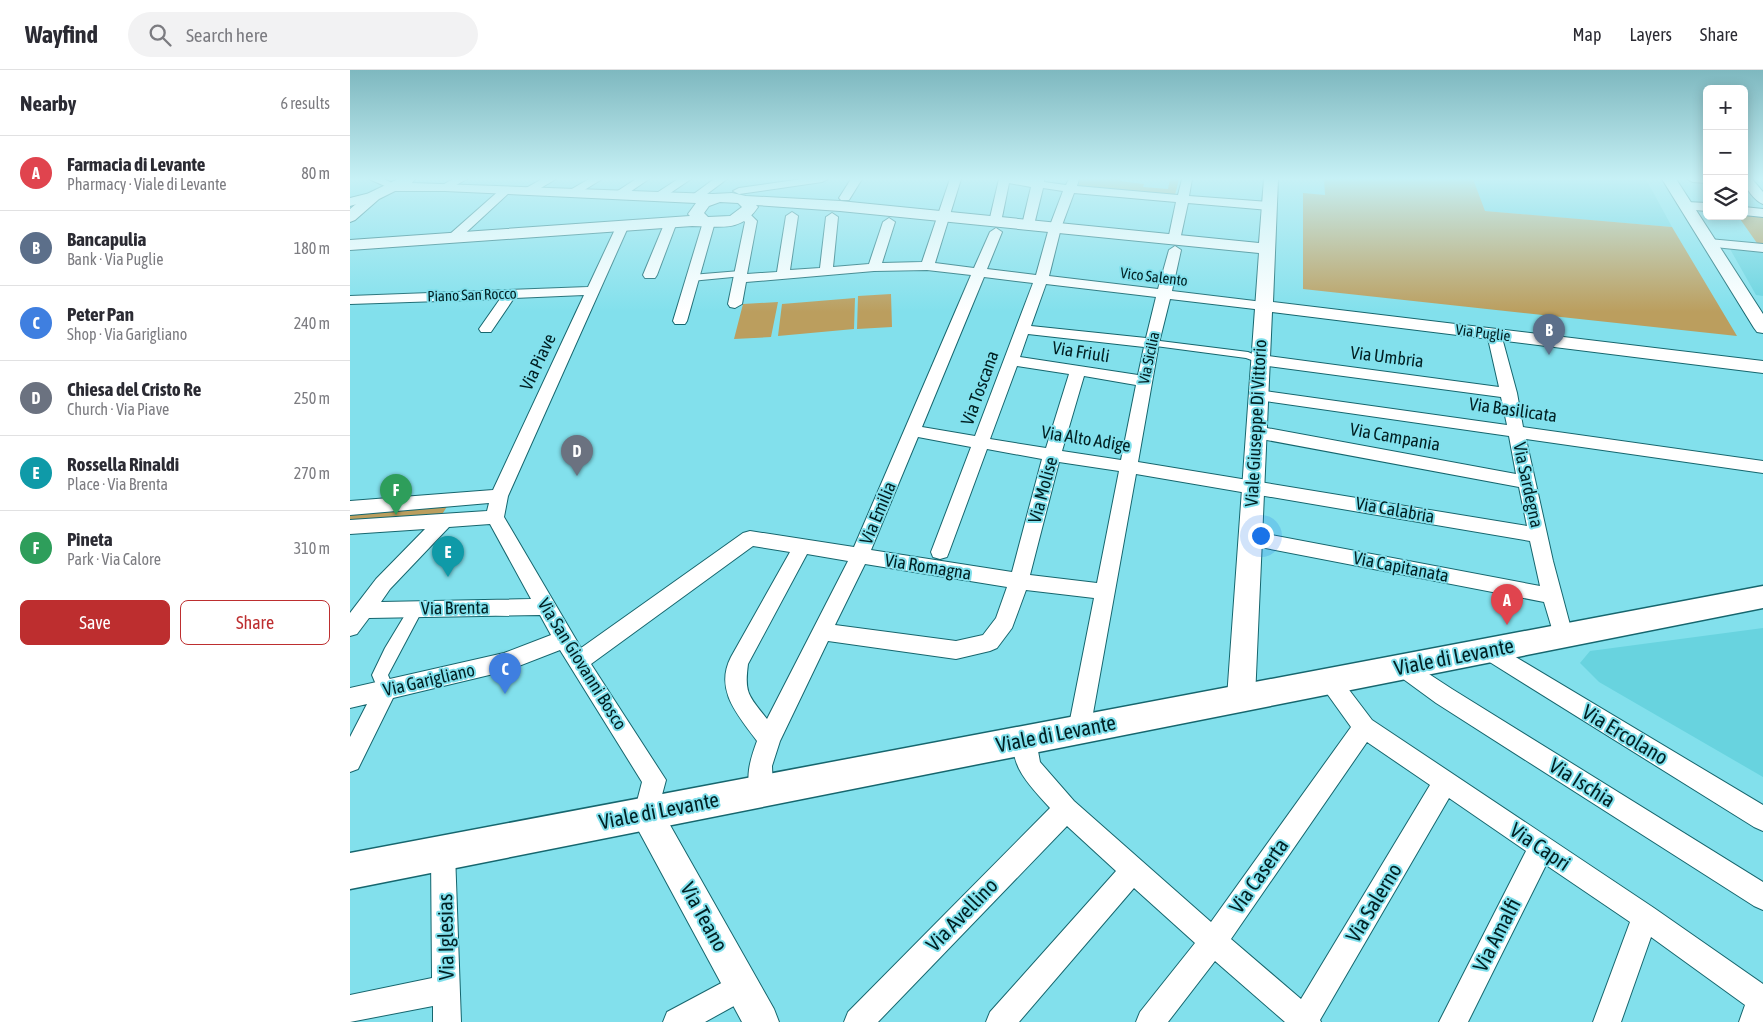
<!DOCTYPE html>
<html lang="en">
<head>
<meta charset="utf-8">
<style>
	body { margin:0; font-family:"Asap Condensed",sans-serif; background:#f2f2f3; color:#2b2b33 }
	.controls { position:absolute; right:15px; top:15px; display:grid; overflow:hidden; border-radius:8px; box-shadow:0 2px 12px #0003 }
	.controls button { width:45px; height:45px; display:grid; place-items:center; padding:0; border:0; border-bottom:1px solid #e1e1e2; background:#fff; color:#2b2b33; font:25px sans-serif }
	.you { position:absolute; left:910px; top:465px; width:18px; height:18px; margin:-12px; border:4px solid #fff; border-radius:50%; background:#1a73e8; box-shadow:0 0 0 8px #1a73e833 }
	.badge { display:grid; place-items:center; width:32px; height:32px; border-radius:50%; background:#bd2e2f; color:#fff; font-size:16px; font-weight:700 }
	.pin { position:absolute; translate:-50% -41px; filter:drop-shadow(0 1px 2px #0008) }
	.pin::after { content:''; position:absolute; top:26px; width:18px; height:15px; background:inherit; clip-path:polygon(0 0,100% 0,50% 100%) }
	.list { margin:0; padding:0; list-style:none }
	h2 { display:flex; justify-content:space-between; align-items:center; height:65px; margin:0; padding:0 20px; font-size:21px }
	h2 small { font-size:16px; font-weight:400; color:#7c7c81 }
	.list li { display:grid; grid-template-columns:32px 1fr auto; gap:15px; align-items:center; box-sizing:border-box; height:75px; padding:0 20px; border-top:1px solid #e1e1e2 }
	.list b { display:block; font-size:19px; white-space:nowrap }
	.list p { margin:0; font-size:16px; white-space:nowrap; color:#7c7c81 }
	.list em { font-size:16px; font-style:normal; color:#7c7c81 }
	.actions { display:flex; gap:10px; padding:15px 20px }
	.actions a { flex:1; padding:11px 0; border:1px solid #bd2e2f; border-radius:8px; text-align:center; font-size:18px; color:#bd2e2f }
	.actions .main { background:#bd2e2f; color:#fff }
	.icon { flex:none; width:28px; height:28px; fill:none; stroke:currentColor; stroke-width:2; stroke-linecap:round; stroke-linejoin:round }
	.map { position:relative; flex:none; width:1413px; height:952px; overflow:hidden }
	header { display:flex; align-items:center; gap:30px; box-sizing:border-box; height:70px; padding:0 25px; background:#fff; border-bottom:1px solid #e1e1e2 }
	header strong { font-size:24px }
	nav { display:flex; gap:28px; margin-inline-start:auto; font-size:18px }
	.search { width:350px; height:45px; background:#f2f2f3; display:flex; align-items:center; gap:12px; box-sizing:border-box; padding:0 18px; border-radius:28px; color:#7c7c81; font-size:19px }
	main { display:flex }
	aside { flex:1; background:#fff }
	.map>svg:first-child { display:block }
</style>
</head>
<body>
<header>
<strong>Wayfind</strong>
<div class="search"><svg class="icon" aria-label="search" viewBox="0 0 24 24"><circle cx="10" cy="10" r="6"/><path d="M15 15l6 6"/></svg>Search here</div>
<nav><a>Map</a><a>Layers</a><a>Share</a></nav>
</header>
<main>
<aside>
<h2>Nearby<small>6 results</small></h2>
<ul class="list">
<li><span class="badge" style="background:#e0444e">A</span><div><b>Farmacia di Levante</b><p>Pharmacy · Viale di Levante</p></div><em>80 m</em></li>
<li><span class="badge" style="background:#5c6f8a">B</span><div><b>Bancapulia</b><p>Bank · Via Puglie</p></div><em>180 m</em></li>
<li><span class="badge" style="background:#3f7fe0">C</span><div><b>Peter Pan</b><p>Shop · Via Garigliano</p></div><em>240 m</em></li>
<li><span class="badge" style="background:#6b7280">D</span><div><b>Chiesa del Cristo Re</b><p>Church · Via Piave</p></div><em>250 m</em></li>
<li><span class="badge" style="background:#0f9aa8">E</span><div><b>Rossella Rinaldi</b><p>Place · Via Brenta</p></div><em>270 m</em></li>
<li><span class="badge" style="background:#2e9e5b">F</span><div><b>Pineta</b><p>Park · Via Calore</p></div><em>310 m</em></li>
</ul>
<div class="actions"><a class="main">Save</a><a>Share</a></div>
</aside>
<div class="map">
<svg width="1413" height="952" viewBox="0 0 1413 952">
	<rect width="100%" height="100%" fill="#82e0ec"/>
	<path fill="#68d3df" d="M 1123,109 L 1296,109 L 1322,157 L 1134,141 Z
		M 1380,179 L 1413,183 L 1413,226 L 1406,225 Z
		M 1413,558 L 1413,707 L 1249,612 L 1230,593 L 1240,581 Z"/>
	<path fill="#bb9e5e" d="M 730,109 L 770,109 L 770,111 L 794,114 L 793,117 L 818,119 L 820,109 L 829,109 L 825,125 L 728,117 Z
		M 974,109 L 1123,109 L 1135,141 L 1322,157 L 1387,266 L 953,219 L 953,123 L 975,125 Z
		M 1394,145 L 1413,147 L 1413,176 L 1409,176 L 1388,146 Z
		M 541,224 L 542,257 L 507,259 L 508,226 Z
		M 505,228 L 504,259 L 428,266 L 432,234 Z
		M 428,232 L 421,267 L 384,269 L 393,234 Z
		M 101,430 L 88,451 L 0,457 L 0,438 Z"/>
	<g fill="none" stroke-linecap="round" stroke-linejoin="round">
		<defs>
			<path id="pedestrian" d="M 390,201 L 395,204 L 393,206 L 341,211 L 336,208 L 341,205 Z
				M 802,270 L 898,282 L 916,290 L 910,293 L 896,288 L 798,275 L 797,273 L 798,271 Z
				M 66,533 L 71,535 L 73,539 L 38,605 L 44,619 L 42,624 L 36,626 L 30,624 L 22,605 L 35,578 L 61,535 Z"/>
			<path id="minor" d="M 19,109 L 34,109 L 50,117 L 44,120 Z
				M 103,109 L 117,109 L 99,119 L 91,119 L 89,117 Z
				M 192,109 L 206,109 L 184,122 L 176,122 L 174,120 L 176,118 Z
				M 239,109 L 252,109 L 228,124 L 220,124 L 218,122 L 220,120 Z
				M 286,109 L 299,109 L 274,126 L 266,126 L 264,124 L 266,122 Z
				M 328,109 L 341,109 L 313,128 L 305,128 L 303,126 L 305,124 Z
				M 364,109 L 377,109 L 349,130 L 341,130 L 339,128 L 341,126 Z
				M 452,109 L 478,109 L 472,112 L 389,124 L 383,121 L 389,118 Z
				M 501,109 L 512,109 L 499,130 L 491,130 L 489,128 Z
				M 600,109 L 611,109 L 585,193 L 624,198 L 640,162 L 646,158 L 652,162 L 637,199 L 686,205 L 699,158 L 713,121 L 693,118 L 684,155 L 678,159 L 672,155 L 681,117 L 659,113 L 651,152 L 645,156 L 639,152 L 649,109 L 694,109 L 694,112 L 716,115 L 719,109 L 729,109 L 727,116 L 828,125 L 832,109 L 842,109 L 839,126 L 919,132 L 925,136 L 919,140 L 838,133 L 830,170 L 824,174 L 818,170 L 826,132 L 724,123 L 711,158 L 699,206 L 808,219 L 819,180 L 825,176 L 831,180 L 822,221 L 913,232 L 920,236 L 913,240 L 820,229 L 809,273 L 788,392 L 1177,456 L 1169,417 L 906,368 L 900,366 L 898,362 L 900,358 L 906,356 L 1166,404 L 1159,366 L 908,330 L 902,329 L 900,325 L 902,321 L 908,320 L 1157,355 L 1151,327 L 910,295 L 905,293 L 902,290 L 905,287 L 910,285 L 1149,317 L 1137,264 L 1139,261 L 1149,261 L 1151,264 L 1167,323 L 1173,357 L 1413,391 L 1413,403 L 1176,369 L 1203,491 L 1223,566 L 1220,572 L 1213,575 L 1206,572 L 1194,532 L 900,475 L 893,473 L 891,468 L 893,463 L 900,461 L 1190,516 L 1180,471 L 786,404 L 740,660 L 737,667 L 729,670 L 721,667 L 718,660 L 744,528 L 676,520 L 662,558 L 647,578 L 640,581 L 606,589 L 478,571 L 430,671 L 422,696 L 423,721 L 419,729 L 411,732 L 403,729 C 394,709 400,690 407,671 C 388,645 364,620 381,587 L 440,482 L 403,476 L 241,594 L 316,710 L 305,751 L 296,755 L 287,751 L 284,743 L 292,712 L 210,580 L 156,601 L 43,628 L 8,699 L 0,702 L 0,667 L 17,634 L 0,638 L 0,618 L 154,583 L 201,565 L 190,545 L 19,548 L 7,564 L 0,566 L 0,543 L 26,509 L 75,459 L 0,464 L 0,450 L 137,441 L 139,433 L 0,445 L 0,431 L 143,420 L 234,225 L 164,228 L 141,262 L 131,262 L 129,259 L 150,229 L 0,234 L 0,226 L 238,217 L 267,155 L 273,151 L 279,155 L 158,426 L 154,447 L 231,578 L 393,463 L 400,461 L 504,477 L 621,205 L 577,200 L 524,201 L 396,212 L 392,234 L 385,238 L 380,237 L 378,234 L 395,152 L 388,145 L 394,141 L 398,142 L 407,151 L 397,204 L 427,202 L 436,146 L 442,142 L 448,146 L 440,200 L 470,198 L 476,147 L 482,143 L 488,147 L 483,197 L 519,194 L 533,152 L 539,148 L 545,152 L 532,193 L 572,192 ZM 634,207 L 683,213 L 625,366 L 572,357 ZM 696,214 L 806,227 L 796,268 L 681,256 ZM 678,264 L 794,277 L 788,305 L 670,287 ZM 667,296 L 719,304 L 696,378 L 640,369 ZM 734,306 L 786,315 L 771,390 L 712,381 ZM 568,367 L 621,377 L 581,482 L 583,487 L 590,489 L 597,487 L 599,482 L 637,379 L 692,389 L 662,502 L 521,480 ZM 709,392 L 769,401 L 747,513 L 680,505 ZM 140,454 L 181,529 L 31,532 L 40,519 L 99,457 ZM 457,484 L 498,491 L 417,649 C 399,626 394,624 398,594 ZM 515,494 L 657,517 L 646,548 L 633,565 L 606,571 L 485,555 Z
				M 1337,109 L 1357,109 L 1357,113 L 1343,112 Z
				M 1394,109 L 1402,109 L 1413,122 L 1413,134 C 1405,131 1394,117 1394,109 Z
				M 156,117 L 160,118 L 162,120 L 160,122 L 108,170 L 100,170 L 98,167 L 100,164 L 152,118 Z
				M 24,122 L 30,126 L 28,128 L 0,136 L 0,128 Z
				M 1336,132 L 1357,133 L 1357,141 L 1332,139 L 1330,136 Z
				M 1394,137 L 1413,139 L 1413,147 L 1394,145 Z
				M 321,148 L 327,152 L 307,205 L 305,208 L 295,208 L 293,205 L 315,152 Z
				M 359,148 L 365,152 L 337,251 L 335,254 L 325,254 L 323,251 L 353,152 Z
				M 1359,169 L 1413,174 L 1413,182 L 1355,176 L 1353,173 Z
				M 1137,571 L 1144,574 L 1413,735 L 1413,761 L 1404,757 L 1130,586 L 1127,580 L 1130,574 Z
				M 1052,588 L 1059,591 L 1102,619 L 1413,812 L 1413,840 L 1404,836 L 1086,633 L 1045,603 L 1041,597 L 1045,591 Z
				M 979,602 L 987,604 L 1022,650 L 1304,838 L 1413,914 L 1413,952 L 1389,952 L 1395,935 L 1301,867 L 1271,952 L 1243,952 L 1280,852 L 1196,795 L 1118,952 L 1089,952 L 1176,781 L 1099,728 L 970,950 L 971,952 L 935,952 L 865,891 L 818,952 L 786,952 L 790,942 L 845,873 L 784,818 L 669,952 L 636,952 L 640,942 L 766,801 L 717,756 L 528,952 L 494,952 L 498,942 L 700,738 C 682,718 654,692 667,663 L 675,660 L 683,663 L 686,670 L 690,692 L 724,731 L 861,852 L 1001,657 L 968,611 L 971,604 ZM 1017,672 L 1080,715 L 951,929 L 881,869 Z
				M 93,771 L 102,774 L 105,783 L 111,952 L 83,952 L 83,936 L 0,952 L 0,925 L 82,908 L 81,783 L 84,774 Z
				M 392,902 L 402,906 L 406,916 L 402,926 L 355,952 L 313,952 L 317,942 Z"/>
			<path id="tertiary" d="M 48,109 L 65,109 L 62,113 L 363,124 L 382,123 L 396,126 L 490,131 L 909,173 L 914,109 L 928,109 L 923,232 L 1413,291 L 1413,303 L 922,242 L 905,628 L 901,637 L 891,640 L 881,637 L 877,628 L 909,183 L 490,141 L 406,135 L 408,137 C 391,163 369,156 342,156 L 0,180 L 0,170 L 340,146 L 338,144 L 346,133 L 95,121 L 45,121 L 29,129 L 5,150 L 0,152 L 0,139 L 19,123 ZM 370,132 L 388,133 L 392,137 L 380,146 L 358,147 L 354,143 L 359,136 Z
				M 1312,109 L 1326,109 L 1413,244 L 1413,263 L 1407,262 L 1404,258 Z
				M 296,728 L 307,732 L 424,939 L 429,952 L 392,952 L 285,754 L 281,743 L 285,732 Z"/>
			<path id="secondary" d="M 1413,516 L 1413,538 L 0,819 L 0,783 Z"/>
		</defs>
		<use href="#pedestrian" stroke="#16666e" stroke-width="2"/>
		<use href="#minor" stroke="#16666e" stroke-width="2"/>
		<use href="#tertiary" stroke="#16666e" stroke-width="2"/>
		<use href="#secondary" stroke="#16666e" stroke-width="3"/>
		<use href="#pedestrian" fill="#fff" fill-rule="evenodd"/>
		<use href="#minor" fill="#fff" fill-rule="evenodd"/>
		<use href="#tertiary" fill="#fff" fill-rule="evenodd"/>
		<use href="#secondary" fill="#fff" fill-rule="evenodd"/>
	</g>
	<linearGradient id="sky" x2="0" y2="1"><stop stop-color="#7eb8bf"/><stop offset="0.45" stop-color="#c7f1f6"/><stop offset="1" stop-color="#c7f1f6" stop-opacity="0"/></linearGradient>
	<rect width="1413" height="242" fill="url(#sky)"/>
	<g text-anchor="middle" stroke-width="4" stroke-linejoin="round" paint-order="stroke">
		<g font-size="15" fill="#012023" stroke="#82e0ec">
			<text transform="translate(804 207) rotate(7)" y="5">Vico Salento</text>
			<text transform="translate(122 225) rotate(-2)" y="5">Piano San Rocco</text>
			<text transform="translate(1133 263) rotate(7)" y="5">Via Puglie</text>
			<text transform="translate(799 288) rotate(-78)" y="5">Via Sicilia</text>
		</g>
		<g font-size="18" fill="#012023" stroke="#82e0ec">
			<text transform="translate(731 282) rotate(9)" y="6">Via Friuli</text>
			<text transform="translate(1037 287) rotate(7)" y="6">Via Umbria</text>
			<text transform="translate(188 292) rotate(-65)" y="6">Via Piave</text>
			<text transform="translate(630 318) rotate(-70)" y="6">Via Toscana</text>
			<text transform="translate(1163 340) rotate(8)" y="6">Via Basilicata</text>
			<text transform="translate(906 353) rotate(-87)" y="6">Viale Giuseppe Di Vittorio</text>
			<text transform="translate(1045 367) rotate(10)" y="6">Via Campania</text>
			<text transform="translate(736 369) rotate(9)" y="6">Via Alto Adige</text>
			<text transform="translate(1178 415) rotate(78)" y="6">Via Sardegna</text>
			<text transform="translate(693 420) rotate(-75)" y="6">Via Molise</text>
			<text transform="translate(1045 440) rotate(10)" y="6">Via Calabria</text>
			<text transform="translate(528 443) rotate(-67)" y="6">Via Emilia</text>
			<text transform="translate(578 497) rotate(9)" y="6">Via Romagna</text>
			<text transform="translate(1051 497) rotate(11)" y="6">Via Capitanata</text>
			<text transform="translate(105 538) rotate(-1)" y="6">Via Brenta</text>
			<text transform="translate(232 594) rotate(58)" y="6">Via San Giovanni Bosco</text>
			<text transform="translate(79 610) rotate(-13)" y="6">Via Garigliano</text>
		</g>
		<g font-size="21" fill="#012023" stroke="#82e0ec">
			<text transform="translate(1104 587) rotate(-11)" y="7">Viale di Levante</text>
			<text transform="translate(706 664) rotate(-11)" y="7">Viale di Levante</text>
			<text transform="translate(1275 665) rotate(31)" y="7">Via Ercolano</text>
			<text transform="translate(1232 713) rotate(32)" y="7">Via Ischia</text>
			<text transform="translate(309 741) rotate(-11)" y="7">Viale di Levante</text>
			<text transform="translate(1190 777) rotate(34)" y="7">Via Capri</text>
			<text transform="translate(909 806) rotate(-55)" y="7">Via Caserta</text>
			<text transform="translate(1024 833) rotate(-59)" y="7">Via Salerno</text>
			<text transform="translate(612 845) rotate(-46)" y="7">Via Avellino</text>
			<text transform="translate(354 847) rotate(61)" y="7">Via Teano</text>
			<text transform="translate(1147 865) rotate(-63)" y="7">Via Amalfi</text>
			<text transform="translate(96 867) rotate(-91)" y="7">Via Iglesias</text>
		</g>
	</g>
</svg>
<div class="controls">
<button>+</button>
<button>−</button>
<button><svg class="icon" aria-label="layers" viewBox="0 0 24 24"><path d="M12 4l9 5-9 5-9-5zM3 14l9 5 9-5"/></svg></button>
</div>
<div class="you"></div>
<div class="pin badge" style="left:1157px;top:555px;background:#e0444e">A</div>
<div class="pin badge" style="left:1199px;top:285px;background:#5c6f8a">B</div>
<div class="pin badge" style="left:155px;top:624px;background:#3f7fe0">C</div>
<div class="pin badge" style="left:227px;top:406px;background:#6b7280">D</div>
<div class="pin badge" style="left:98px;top:507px;background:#0f9aa8">E</div>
<div class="pin badge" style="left:46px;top:445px;background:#2e9e5b">F</div>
</div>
</main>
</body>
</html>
